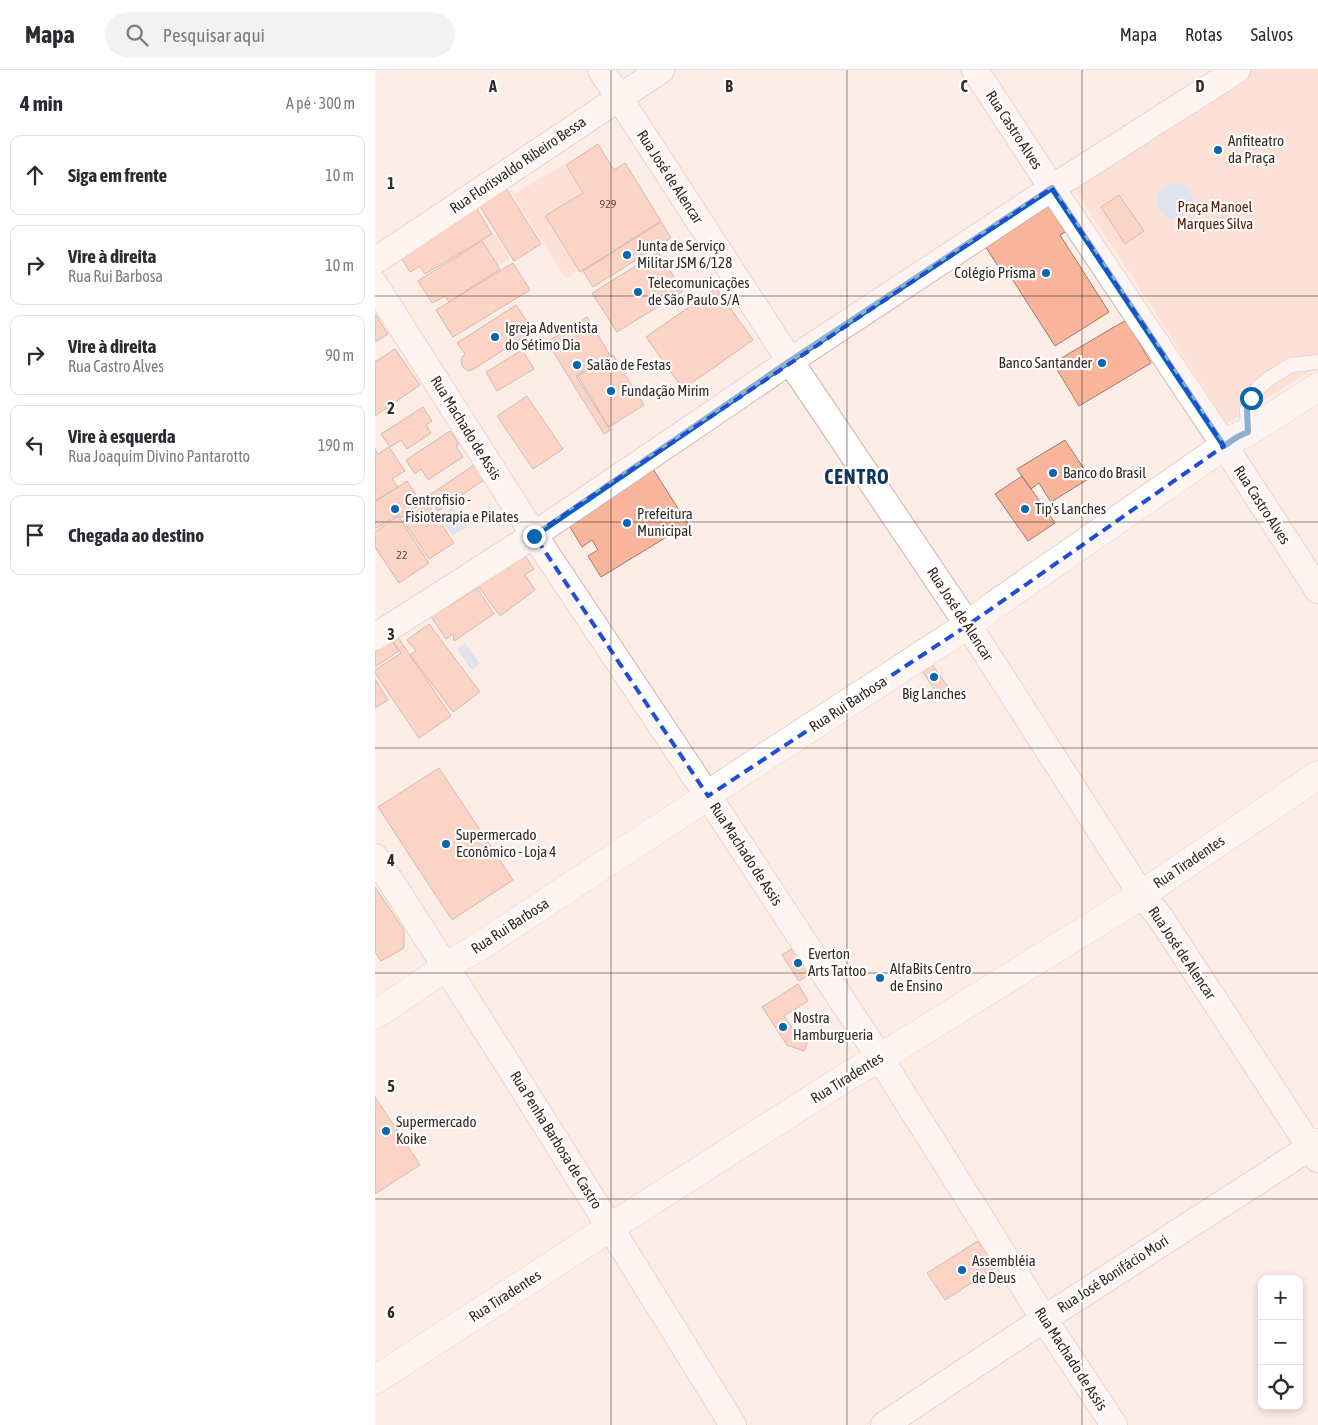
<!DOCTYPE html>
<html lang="pt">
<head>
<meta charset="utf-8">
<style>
	body { margin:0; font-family:"Asap Condensed",sans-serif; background:#f2f2f3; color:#2b2b33 }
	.controls { position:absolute; right:15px; bottom:15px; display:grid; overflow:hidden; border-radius:10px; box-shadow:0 2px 8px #0003 }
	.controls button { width:45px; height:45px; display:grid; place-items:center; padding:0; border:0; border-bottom:1px solid #e1e1e2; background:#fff; color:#2b2b33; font:25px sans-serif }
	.stop { position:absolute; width:15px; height:15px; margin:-11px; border:4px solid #0566b2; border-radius:50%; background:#fff }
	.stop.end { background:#0566b2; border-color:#fff; box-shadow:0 1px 5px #0008 }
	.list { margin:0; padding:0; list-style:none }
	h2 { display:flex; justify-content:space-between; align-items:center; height:65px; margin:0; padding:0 20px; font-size:21px }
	h2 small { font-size:16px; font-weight:400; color:#7c7c81 }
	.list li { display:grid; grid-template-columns:32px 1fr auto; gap:15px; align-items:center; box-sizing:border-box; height:80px; margin:0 10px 10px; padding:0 10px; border:1px solid #e1e1e2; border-radius:10px }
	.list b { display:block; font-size:19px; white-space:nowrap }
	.list p { margin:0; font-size:16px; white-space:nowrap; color:#7c7c81 }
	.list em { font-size:16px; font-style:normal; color:#7c7c81 }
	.icon { flex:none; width:28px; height:28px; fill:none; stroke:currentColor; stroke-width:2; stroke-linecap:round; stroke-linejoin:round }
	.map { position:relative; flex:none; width:943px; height:1355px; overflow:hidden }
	header { display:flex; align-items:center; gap:30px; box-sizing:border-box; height:70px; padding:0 25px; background:#fff; border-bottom:1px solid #e1e1e2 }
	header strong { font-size:24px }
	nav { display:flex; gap:28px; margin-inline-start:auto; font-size:18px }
	.search { width:350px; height:45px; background:#f2f2f3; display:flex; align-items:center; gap:12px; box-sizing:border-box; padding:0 18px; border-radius:28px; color:#7c7c81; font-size:19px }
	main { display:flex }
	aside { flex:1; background:#fff }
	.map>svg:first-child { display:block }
</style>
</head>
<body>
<header>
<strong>Mapa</strong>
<div class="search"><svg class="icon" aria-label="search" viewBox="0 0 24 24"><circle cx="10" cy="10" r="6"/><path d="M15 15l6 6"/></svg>Pesquisar aqui</div>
<nav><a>Mapa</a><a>Rotas</a><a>Salvos</a></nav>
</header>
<main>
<aside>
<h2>4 min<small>A pé · 300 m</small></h2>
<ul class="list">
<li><svg class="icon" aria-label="ahead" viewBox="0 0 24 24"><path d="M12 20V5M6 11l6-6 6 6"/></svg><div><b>Siga em frente</b></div><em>10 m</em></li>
<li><svg class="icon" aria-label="right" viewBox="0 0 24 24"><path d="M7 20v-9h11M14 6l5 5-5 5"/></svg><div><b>Vire à direita</b><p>Rua Rui Barbosa</p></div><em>10 m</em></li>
<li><svg class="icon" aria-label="right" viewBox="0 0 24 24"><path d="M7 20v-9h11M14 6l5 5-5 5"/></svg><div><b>Vire à direita</b><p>Rua Castro Alves</p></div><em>90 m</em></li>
<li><svg class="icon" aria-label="left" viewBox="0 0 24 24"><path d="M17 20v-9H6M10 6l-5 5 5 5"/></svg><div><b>Vire à esquerda</b><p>Rua Joaquim Divino Pantarotto</p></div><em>190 m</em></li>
<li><svg class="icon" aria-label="arrive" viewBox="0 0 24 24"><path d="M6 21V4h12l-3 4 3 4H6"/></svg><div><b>Chegada ao destino</b></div></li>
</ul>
</aside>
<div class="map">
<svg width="943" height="1355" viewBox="0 0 943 1355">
	<rect width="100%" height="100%" fill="#fdede7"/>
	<path fill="#fcd3c3" d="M 875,0 L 943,0 L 943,296 L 852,354 L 697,114 Z
		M 189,94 L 207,123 L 170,147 L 203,201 L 191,209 L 138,125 Z
		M 118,163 L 135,188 L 124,196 L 107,171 Z"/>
	<path fill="#bcd8f6" d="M782 131a18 18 0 1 1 36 0a18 18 0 1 1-36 0Z
		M 78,437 L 92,457 L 77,466 L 64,446 Z
		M 90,573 L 105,594 L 97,600 L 82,579 Z"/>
	<path fill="#f8b59b" stroke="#9e7a6d" d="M 223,74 L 239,100 L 250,93 L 286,151 L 205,202 L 170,146 L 208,123 L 191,95 Z
		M 131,118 L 166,174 L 139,191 L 104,135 Z
		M 744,125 L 769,161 L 750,174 L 726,137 Z
		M 673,130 L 692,161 L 685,165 L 734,242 L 680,276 L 632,201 L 628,204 L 607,171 Z
		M 99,134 L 117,164 L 50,204 L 45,196 L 35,202 L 22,181 Z
		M 286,152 L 296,168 L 218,217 L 208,201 Z
		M 107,171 L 125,199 L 74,232 L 70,226 L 57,233 L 43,211 Z
		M 283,182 L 308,221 L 242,262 L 217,223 Z
		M 138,193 L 155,220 L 78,267 L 61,240 Z
		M 341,218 L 378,270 L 308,319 L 271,267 Z
		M 141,235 L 158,261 L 99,299 L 93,301 L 88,297 L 86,292 L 87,287 L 90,284 L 82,273 Z
		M 0,244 L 13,264 L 0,272 Z
		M 212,247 L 235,285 L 201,306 L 235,360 L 229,364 L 172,272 Z
		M 751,250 L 776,293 L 704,336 L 678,293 Z
		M 20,279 L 45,315 L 0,346 L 0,292 Z
		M 147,280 L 159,299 L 122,321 L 111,302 Z
		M 238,285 L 269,335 L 234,357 L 203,306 Z
		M 152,326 L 188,379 L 158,399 L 122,346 Z
		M 48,337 L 57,351 L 51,355 L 56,363 L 32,379 L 26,370 L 15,377 L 6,364 Z
		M 75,361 L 84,374 L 81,376 L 88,387 L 53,410 L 46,399 L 40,404 L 31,390 Z
		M 690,370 L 715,408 L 676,432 L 664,413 L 656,419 L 642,399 Z
		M 14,377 L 30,401 L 17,409 L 23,417 L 0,431 L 0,379 L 3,384 Z
		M 99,395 L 109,410 L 63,441 L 53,426 Z
		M 278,399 L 313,454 L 226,507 L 213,486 L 223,480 L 217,470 L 207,477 L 192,452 Z
		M 647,406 L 680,453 L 653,471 L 620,424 Z
		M 32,411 L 47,434 L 26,448 L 24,444 L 0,459 L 0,432 Z
		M 53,434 L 79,473 L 54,489 L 28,450 Z
		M 23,446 L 54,493 L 24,513 L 0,477 L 0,462 Z
		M 149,484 L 159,499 L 150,505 L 160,520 L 125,546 L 103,516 Z
		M 102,518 L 119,544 L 79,571 L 78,564 L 71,569 L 53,542 L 69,531 L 73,537 Z
		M 54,554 L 105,622 L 78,642 L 35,585 L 41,581 L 32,570 Z
		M 20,563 L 76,646 L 44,668 L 0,603 L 0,600 L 26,583 L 15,567 Z
		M 15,568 L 24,581 L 0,597 L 0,577 Z
		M 553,588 L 575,620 L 565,627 L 543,595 Z
		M 0,609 L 13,630 L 0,638 Z
		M 64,698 L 138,810 L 77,850 L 3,737 Z
		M 0,817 L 29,860 L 29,878 L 6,891 L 0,882 Z
		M 423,875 L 440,901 L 424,911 L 407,885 Z
		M 423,914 L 433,931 L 409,946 L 424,968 L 433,971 L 429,981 L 412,975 L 387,937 Z
		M 0,1027 L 45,1095 L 0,1124 Z
		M 603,1171 L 621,1197 L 570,1230 L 552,1203 Z"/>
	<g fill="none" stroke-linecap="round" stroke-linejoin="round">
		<defs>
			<path id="lane" d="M 873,362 L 872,340 L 876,329 L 883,318 L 895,308 L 916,295 L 943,292"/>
			<path id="street" d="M 226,0 L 415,291 L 593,555 L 766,824 L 785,847 L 943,1089
				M 600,0 L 677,118 L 836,355 L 943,520
				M 0,191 L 286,0
				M 0,215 L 159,465 L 333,726 L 505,988 L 669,1249 L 739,1355
				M 0,567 L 159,465 L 415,291 L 677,118 L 862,0
				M 0,787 C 122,975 240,1165 358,1355
				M 509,1355 L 669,1249 L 943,1072"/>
			<path id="secondary" d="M 0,945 L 86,887 L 99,880 L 333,726 L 347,715 L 593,555 L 618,536 L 862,367 L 873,362 L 943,317
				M 0,1310 L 236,1157 L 473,1006 L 505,988 L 754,833 L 943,705"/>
		</defs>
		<use href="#lane" stroke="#d7b1a3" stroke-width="16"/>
		<use href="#street" stroke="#d7b1a3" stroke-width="28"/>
		<use href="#secondary" stroke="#d7b1a3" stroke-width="29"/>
		<use href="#lane" stroke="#fff" stroke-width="14"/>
		<use href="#street" stroke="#fff" stroke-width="26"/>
		<use href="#secondary" stroke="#fff" stroke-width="28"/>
	</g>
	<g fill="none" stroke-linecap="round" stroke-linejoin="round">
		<path stroke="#0566b2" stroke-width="6" d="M 159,466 L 415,291 L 677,118 L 849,376 L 862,367 L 873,362 L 872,340 L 876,328"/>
	</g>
	<path d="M0 0H943V1355H0ZM 677,118 L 849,376 L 593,555 L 333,726 L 159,465 Z" fill="#fdede7" fill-opacity=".55" fill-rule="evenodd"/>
	<path fill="none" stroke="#1d4ed8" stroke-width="4" stroke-dasharray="10 6" stroke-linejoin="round" d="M 677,118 L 849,376 L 593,555 L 333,726 L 159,465 Z"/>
	<path fill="none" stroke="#372923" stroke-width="1" stroke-opacity="0.55" d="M 236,0 L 236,1355M 472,0 L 472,1355M 707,0 L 707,1355M 0,226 L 943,226M 0,452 L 943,452M 0,678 L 943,678M 0,903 L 943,903M 0,1129 L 943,1129"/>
	<g fill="#0566b2" stroke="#fefefe" stroke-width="2">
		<circle cx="843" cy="80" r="5"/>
		<circle cx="252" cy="185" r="5"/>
		<circle cx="671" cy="203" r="5"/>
		<circle cx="263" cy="222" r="5"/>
		<circle cx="120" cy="267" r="5"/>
		<circle cx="727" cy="293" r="5"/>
		<circle cx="202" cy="295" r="5"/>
		<circle cx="236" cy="321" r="5"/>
		<circle cx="678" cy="403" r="5"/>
		<circle cx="20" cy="439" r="5"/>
		<circle cx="650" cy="439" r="5"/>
		<circle cx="252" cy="453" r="5"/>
		<circle cx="559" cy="607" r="5"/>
		<circle cx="71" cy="774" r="5"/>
		<circle cx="423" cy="893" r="5"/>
		<circle cx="505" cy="908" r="5"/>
		<circle cx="408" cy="957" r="5"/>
		<circle cx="11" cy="1061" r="5"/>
		<circle cx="587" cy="1200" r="5"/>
	</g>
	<g text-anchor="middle" stroke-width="4.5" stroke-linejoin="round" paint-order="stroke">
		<g font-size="12" fill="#674c41">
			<text x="233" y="138">929</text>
			<text x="27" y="489">22</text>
		</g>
		<g font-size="15" fill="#372923" stroke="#fefefe">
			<text transform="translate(639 60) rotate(57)" y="5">Rua Castro Alves</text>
			<text transform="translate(143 95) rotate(-34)" y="5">Rua Florisvaldo Ribeiro Bessa</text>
			<text transform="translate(295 107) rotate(57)" y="5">Rua José de Alencar</text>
			<text transform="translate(91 358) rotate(58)" y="5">Rua Machado de Assis</text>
			<text transform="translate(887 435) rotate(57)" y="5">Rua Castro Alves</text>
			<text transform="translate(585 544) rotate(57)" y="5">Rua José de Alencar</text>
			<text transform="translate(473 634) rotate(-33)" y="5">Rua Rui Barbosa</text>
			<text transform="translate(371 784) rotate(57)" y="5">Rua Machado de Assis</text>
			<text transform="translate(814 792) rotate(-34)" y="5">Rua Tiradentes</text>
			<text transform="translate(135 856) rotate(-33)" y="5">Rua Rui Barbosa</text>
			<text transform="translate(807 883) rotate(56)" y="5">Rua José de Alencar</text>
			<text transform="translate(472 1008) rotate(-32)" y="5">Rua Tiradentes</text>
			<text transform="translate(181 1070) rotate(58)" y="5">Rua Penha Barbosa de Castro</text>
			<text transform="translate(738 1204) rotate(-33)" y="5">Rua José Bonifácio Mori</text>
			<text transform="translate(130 1226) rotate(-33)" y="5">Rua Tiradentes</text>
			<text transform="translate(696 1289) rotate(57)" y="5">Rua Machado de Assis</text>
		</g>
		<g font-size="15" fill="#372923" stroke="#fefefe" text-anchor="start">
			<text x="853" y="76">Anfiteatro<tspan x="853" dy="17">da Praça</tspan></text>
			<text x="262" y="181">Junta de Serviço<tspan x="262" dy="17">Militar JSM 6/128</tspan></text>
			<text x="661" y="208" text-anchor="end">Colégio Prisma</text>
			<text x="273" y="218">Telecomunicações<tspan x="273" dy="17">de São Paulo S/A</tspan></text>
			<text x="130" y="263">Igreja Adventista<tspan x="130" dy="17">do Sétimo Dia</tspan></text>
			<text x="717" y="298" text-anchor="end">Banco Santander</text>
			<text x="212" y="300">Salão de Festas</text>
			<text x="246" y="326">Fundação Mirim</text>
			<text x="688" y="408">Banco do Brasil</text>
			<text x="30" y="435">Centrofisio -<tspan x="30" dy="17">Fisioterapia e Pilates</tspan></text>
			<text x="660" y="444">Tip's Lanches</text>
			<text x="262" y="449">Prefeitura<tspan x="262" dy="17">Municipal</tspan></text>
			<text x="559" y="629" text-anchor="middle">Big Lanches</text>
			<text x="81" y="770">Supermercado<tspan x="81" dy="17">Econômico - Loja 4</tspan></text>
			<text x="433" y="889">Everton<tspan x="433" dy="17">Arts Tattoo</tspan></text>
			<text x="515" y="904">AlfaBits Centro<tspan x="515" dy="17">de Ensino</tspan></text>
			<text x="418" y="953">Nostra<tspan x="418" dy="17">Hamburgueria</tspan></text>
			<text x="21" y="1057">Supermercado<tspan x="21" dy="17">Koike</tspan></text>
			<text x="597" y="1196">Assembléia<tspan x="597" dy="17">de Deus</tspan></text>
		</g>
		<g font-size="15" fill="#5b2006" stroke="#fefefe">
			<text x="840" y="142">Praça Manoel<tspan x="840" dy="17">Marques Silva</tspan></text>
		</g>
		<g font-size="20" font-weight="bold" letter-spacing="1" fill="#0f375d" stroke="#fefefe">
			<text x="482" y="414">CENTRO</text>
		</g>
	</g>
	<g font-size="16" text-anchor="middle" font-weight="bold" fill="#372923" stroke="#fefefe" stroke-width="4.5" stroke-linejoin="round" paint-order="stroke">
		<text x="118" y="22">A</text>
		<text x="354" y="22">B</text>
		<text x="589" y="22">C</text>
		<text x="825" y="22">D</text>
		<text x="16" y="119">1</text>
		<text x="16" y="344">2</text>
		<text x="16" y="570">3</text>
		<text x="16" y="796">4</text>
		<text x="16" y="1022">5</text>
		<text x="16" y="1248">6</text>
	</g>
</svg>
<div class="controls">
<button>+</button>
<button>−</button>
<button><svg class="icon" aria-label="locate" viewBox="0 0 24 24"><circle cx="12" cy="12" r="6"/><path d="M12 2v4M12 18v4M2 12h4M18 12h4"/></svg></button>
</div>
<div class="stop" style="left:876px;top:328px"></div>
<div class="stop end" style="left:159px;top:466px"></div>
</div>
</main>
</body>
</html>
